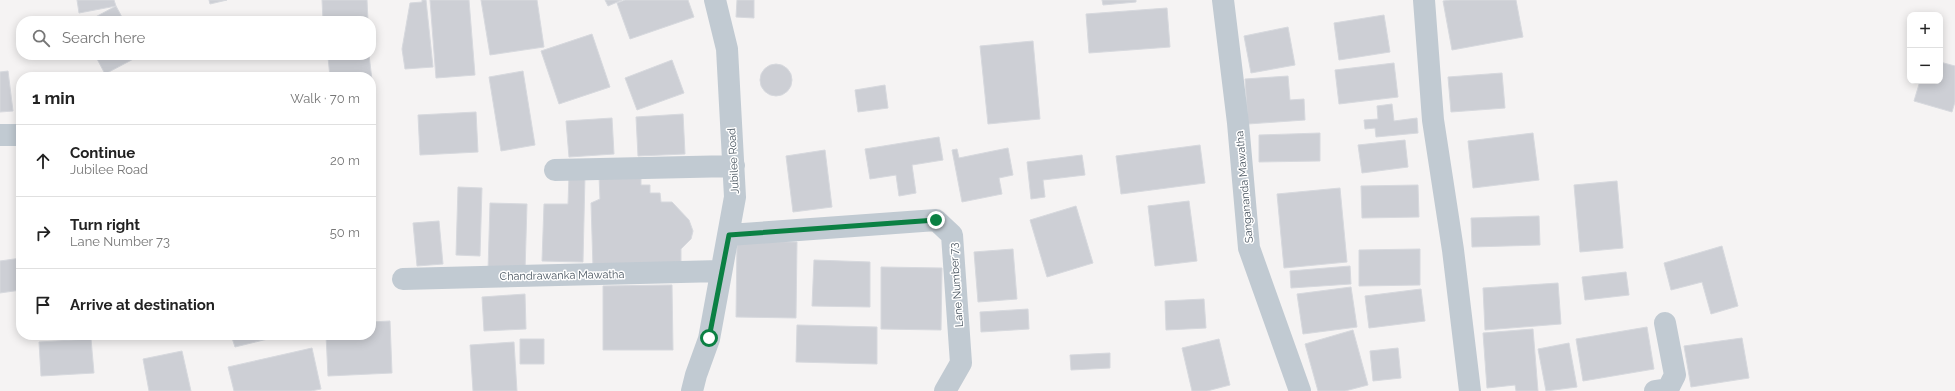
<!DOCTYPE html>
<html lang="en">
<head>
<meta charset="utf-8">
<style>
	body { margin:0; font-family:Raleway,sans-serif; background:#f2f2f2; color:#222 }
	.controls { position:absolute; right:12px; top:12px; display:grid; overflow:hidden; border-radius:8px; box-shadow:0 2px 10px #0003 }
	.controls button { width:36px; height:36px; display:grid; place-items:center; padding:0; border:0; border-bottom:1px solid #e0e0e0; background:#fff; color:#222; font:20px sans-serif }
	.stop { position:absolute; width:12px; height:12px; margin:-9px; border:3px solid #0b8043; border-radius:50%; background:#fff }
	.stop.end { background:#0b8043; border-color:#fff; box-shadow:0 1px 4px #0008 }
	.list { margin:0; padding:0; list-style:none }
	h2 { display:flex; justify-content:space-between; align-items:center; height:52px; margin:0; padding:0 16px; font-size:17px }
	h2 small { font-size:13px; font-weight:400; color:#767676 }
	.list li { display:grid; grid-template-columns:26px 1fr auto; gap:12px; align-items:center; box-sizing:border-box; height:72px; padding:0 16px; border-top:1px solid #e0e0e0 }
	.list b { display:block; font-size:15px; white-space:nowrap }
	.list p { margin:0; font-size:13px; white-space:nowrap; color:#767676 }
	.list em { font-size:13px; font-style:normal; color:#767676 }
	.icon { flex:none; width:22px; height:22px; fill:none; stroke:currentColor; stroke-width:2; stroke-linecap:round; stroke-linejoin:round }
	.map { position:relative; flex:none; width:1955px; height:391px; overflow:hidden }
	.search { position:absolute; background:#fff; box-shadow:0 2px 10px #0003; left:16px; top:16px; width:360px; height:44px; display:flex; align-items:center; gap:10px; box-sizing:border-box; padding:0 14px; border-radius:16px; color:#767676; font-size:15px }
	.panel { position:absolute; background:#fff; box-shadow:0 2px 10px #0003; left:16px; top:72px; width:360px; height:268px; border-radius:16px }
	.map>svg:first-child { display:block }
</style>
</head>
<body>
<div class="map">
<svg width="1955" height="391" viewBox="0 0 1955 391">
	<rect width="100%" height="100%" fill="#f5f3f3"/>
	<path fill="#cdcfd5" stroke="#d7d9de" d="M 77,0 L 114,0 L 116,6 L 79,13 Z
		M 209,0 L 227,0 L 210,4 Z
		M 322,0 L 367,0 L 368,21 L 323,21 Z
		M 422,0 L 426,0 L 433,67 L 405,69 L 402,49 L 410,3 L 422,2 Z
		M 430,0 L 469,0 L 475,75 L 436,78 Z
		M 481,0 L 537,0 L 544,47 L 490,55 Z
		M 605,0 L 622,0 L 608,6 Z
		M 625,0 L 688,0 L 694,17 L 630,39 L 617,3 Z
		M 737,0 L 754,0 L 754,18 L 736,17 Z
		M 1102,0 L 1136,0 L 1136,2 L 1103,5 Z
		M 1450,0 L 1516,0 L 1523,37 L 1452,50 L 1443,1 Z
		M 116,6 L 124,21 L 88,21 Z
		M 1167,8 L 1170,47 L 1089,53 L 1086,14 Z
		M 1384,15 L 1390,52 L 1339,60 L 1334,23 Z
		M 1288,27 L 1295,65 L 1251,73 L 1244,36 Z
		M 592,34 L 610,87 L 559,104 L 541,51 Z
		M 1033,41 L 1040,119 L 988,124 L 980,46 Z
		M 95,55 L 141,55 L 105,74 Z
		M 350,55 L 369,55 L 375,105 L 371,105 L 371,77 L 330,77 L 328,57 Z
		M 672,60 L 684,93 L 637,110 L 625,78 Z
		M 1940,62 L 1955,66 L 1955,102 L 1952,112 L 1914,101 L 1920,81 L 1940,81 Z
		M 1394,63 L 1398,97 L 1339,104 L 1335,70 Z
		M760 80a16 16 0 1 1 32 0a16 16 0 1 1-32 0Z
		M 8,71 L 13,111 L 0,112 L 0,72 Z
		M 523,71 L 535,145 L 501,151 L 489,77 Z
		M 1502,73 L 1505,108 L 1451,112 L 1448,77 Z
		M 1288,76 L 1290,100 L 1304,99 L 1305,120 L 1248,124 L 1245,79 Z
		M 885,85 L 888,108 L 858,112 L 855,90 Z
		M 1392,104 L 1394,121 L 1417,118 L 1418,133 L 1376,137 L 1375,128 L 1365,129 L 1364,120 L 1378,119 L 1377,106 Z
		M 476,112 L 478,152 L 420,155 L 418,115 Z
		M 683,114 L 685,154 L 638,156 L 636,117 Z
		M 612,118 L 614,154 L 569,157 L 566,121 Z
		M 1320,133 L 1320,161 L 1259,162 L 1259,135 Z
		M 1533,133 L 1539,180 L 1473,188 L 1468,141 Z
		M 939,137 L 943,160 L 912,165 L 916,193 L 899,196 L 896,175 L 870,179 L 865,149 Z
		M 1405,140 L 1408,167 L 1362,173 L 1358,145 Z
		M 1200,145 L 1205,183 L 1121,194 L 1116,156 Z
		M 1008,148 L 1013,175 L 999,178 L 1002,194 L 962,202 L 952,150 L 957,149 L 959,158 Z
		M 825,150 L 832,207 L 793,212 L 786,156 Z
		M 1082,155 L 1085,175 L 1043,180 L 1045,197 L 1031,199 L 1027,162 Z
		M 569,176 L 585,176 L 583,262 L 542,261 L 544,204 L 568,204 Z
		M 599,176 L 641,176 L 641,185 L 650,185 L 650,193 L 660,193 L 661,202 L 672,202 L 689,220 L 693,231 L 691,239 L 681,249 L 681,266 L 593,268 L 591,203 L 600,199 Z
		M 1617,181 L 1623,248 L 1580,252 L 1574,185 Z
		M 1418,185 L 1419,217 L 1362,218 L 1361,186 Z
		M 458,187 L 482,188 L 480,256 L 456,255 Z
		M 1340,188 L 1347,262 L 1284,268 L 1277,194 Z
		M 1189,201 L 1197,261 L 1155,266 L 1148,206 Z
		M 490,203 L 527,204 L 525,272 L 488,271 Z
		M 1076,206 L 1093,263 L 1047,277 L 1030,220 Z
		M 1539,216 L 1540,245 L 1472,247 L 1471,218 Z
		M 439,221 L 443,264 L 417,266 L 413,223 Z
		M 737,241 L 797,242 L 796,318 L 736,317 Z
		M 1722,246 L 1738,306 L 1711,314 L 1702,282 L 1671,290 L 1664,263 Z
		M 1013,249 L 1017,299 L 978,302 L 974,252 Z
		M 1420,249 L 1420,285 L 1359,286 L 1359,250 Z
		M 21,258 L 21,290 L 0,293 L 0,261 Z
		M 814,260 L 870,262 L 870,307 L 812,306 Z
		M 1350,266 L 1351,284 L 1291,288 L 1290,271 Z
		M 881,267 L 942,268 L 941,330 L 881,329 Z
		M 1626,272 L 1629,295 L 1585,300 L 1582,277 Z
		M 1558,283 L 1561,324 L 1485,330 L 1483,288 Z
		M 672,285 L 673,350 L 603,350 L 603,286 Z
		M 1351,287 L 1357,327 L 1303,334 L 1297,294 Z
		M 1421,289 L 1425,321 L 1369,328 L 1365,296 Z
		M 525,294 L 526,329 L 484,331 L 482,297 Z
		M 1204,299 L 1206,328 L 1166,330 L 1165,301 Z
		M 1028,309 L 1029,329 L 981,332 L 980,312 Z
		M 390,321 L 392,373 L 328,376 L 326,335 L 371,335 L 371,322 Z
		M 797,325 L 877,327 L 877,364 L 796,362 Z
		M 1647,327 L 1654,369 L 1583,381 L 1576,339 Z
		M 1533,329 L 1538,391 L 1516,391 L 1515,385 L 1487,388 L 1483,333 Z
		M 1353,330 L 1368,385 L 1345,391 L 1318,391 L 1305,344 Z
		M 231,335 L 276,335 L 276,337 L 235,347 Z
		M 1742,338 L 1749,378 L 1691,387 L 1684,346 Z
		M 91,339 L 94,373 L 41,376 L 39,342 Z
		M 520,339 L 544,339 L 544,364 L 520,364 Z
		M 1219,339 L 1230,385 L 1207,391 L 1192,391 L 1182,348 Z
		M 514,342 L 517,391 L 473,391 L 470,345 Z
		M 1569,343 L 1577,387 L 1546,391 L 1538,349 Z
		M 312,348 L 321,389 L 311,391 L 234,391 L 228,367 Z
		M 1398,348 L 1401,378 L 1373,381 L 1370,351 Z
		M 182,351 L 191,391 L 149,391 L 143,359 Z
		M 1110,353 L 1110,368 L 1071,370 L 1070,355 Z"/>
	<g fill="none" stroke-linecap="round" stroke-linejoin="round">
		<path stroke="#c1cad2" stroke-width="22" d="M 1223,0 L 1238,123 L 1249,248 L 1300,391
			M 1424,0 L 1433,120 L 1453,250 L 1470,391
			M 0,135 L 21,135
			M 555,170 L 734,166
			M 729,235 L 936,220 L 952,235 L 961,363 L 945,391
			M 403,279 L 721,271
			M 692,391 L 696,375 L 709,339 L 735,197 L 727,49 L 715,0
			M 1655,391 L 1668,389 L 1675,375 L 1665,323"/>
	</g>
	<g fill="none" stroke-linecap="round" stroke-linejoin="round">
		<path stroke="#0b8043" stroke-width="5" d="M 709,338 L 729,235 L 936,220"/>
	</g>
	<g text-anchor="middle" stroke-width="3" stroke-linejoin="round" paint-order="stroke">
		<g font-size="11" fill="#4a5661" stroke="#fff">
			<text transform="translate(733 161) rotate(-93)" y="4">Jubilee Road</text>
			<text transform="translate(1244 187) rotate(-95)" y="4">Sangananda Mawatha</text>
			<text transform="translate(562 275) rotate(-1)" y="4">Chandrawanka Mawatha</text>
			<text transform="translate(956 285) rotate(-94)" y="4">Lane Number 73</text>
		</g>
	</g>
</svg>
<div class="controls">
<button>+</button>
<button>−</button>
</div>
<div class="stop" style="left:709px;top:338px"></div>
<div class="stop end" style="left:936px;top:220px"></div>
<div class="search"><svg class="icon" aria-label="search" viewBox="0 0 24 24"><circle cx="10" cy="10" r="6"/><path d="M15 15l6 6"/></svg>Search here</div>
<section class="panel">
<h2>1 min<small>Walk · 70 m</small></h2>
<ul class="list">
<li><svg class="icon" aria-label="ahead" viewBox="0 0 24 24"><path d="M12 20V5M6 11l6-6 6 6"/></svg><div><b>Continue</b><p>Jubilee Road</p></div><em>20 m</em></li>
<li><svg class="icon" aria-label="right" viewBox="0 0 24 24"><path d="M7 20v-9h11M14 6l5 5-5 5"/></svg><div><b>Turn right</b><p>Lane Number 73</p></div><em>50 m</em></li>
<li><svg class="icon" aria-label="arrive" viewBox="0 0 24 24"><path d="M6 21V4h12l-3 4 3 4H6"/></svg><div><b>Arrive at destination</b></div></li>
</ul>
</section>
</div>
</body>
</html>
